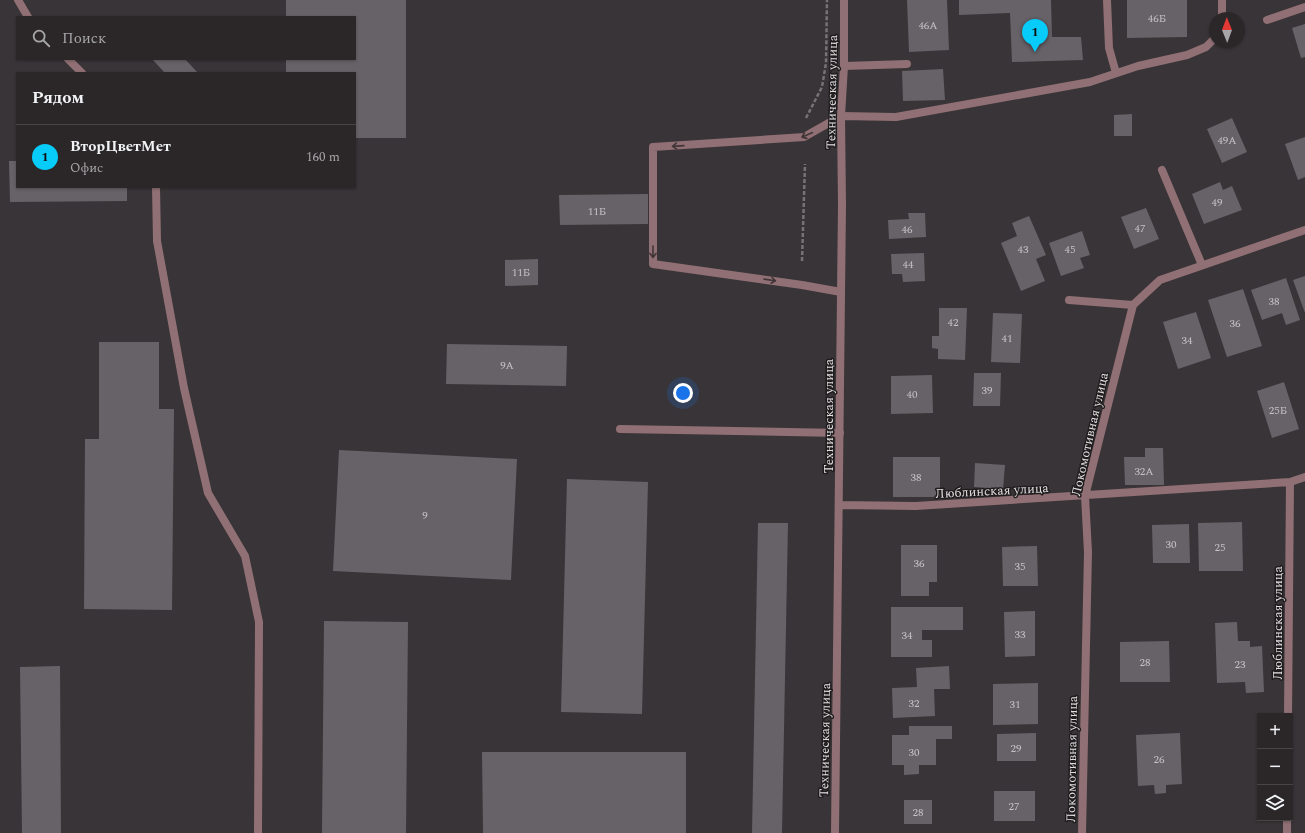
<!DOCTYPE html>
<html lang="ru">
<head>
<meta charset="utf-8">
<style>
	body { margin:0; font-family:Spectral,serif; background:#332f31; color:#f1f3f6 }
	.controls { position:absolute; right:12px; bottom:12px; display:grid; overflow:hidden; border-radius:0px; box-shadow:0 1px 3px #0004 }
	.controls button { width:36px; height:36px; display:grid; place-items:center; padding:0; border:0; border-bottom:1px solid #474446; background:#2b2729; color:#f1f3f6; font:20px sans-serif }
	.compass { position:absolute; left:1209px; top:12px; width:36px; height:36px; border-radius:50%; background:#2b2729; box-shadow:0 1px 3px #0004; rotate:359deg }
	.you { position:absolute; left:683px; top:393px; width:14px; height:14px; margin:-10px; border:3px solid #fff; border-radius:50%; background:#1a73e8; box-shadow:0 0 0 6px #1a73e833 }
	.badge { display:grid; place-items:center; width:26px; height:26px; border-radius:50%; background:#07cbf9; color:#111; font-size:13px; font-weight:700 }
	.pin { position:absolute; translate:-50% -33px; filter:drop-shadow(0 1px 2px #0008) }
	.pin::after { content:''; position:absolute; top:21px; width:14px; height:12px; background:inherit; clip-path:polygon(0 0,100% 0,50% 100%) }
	.list { margin:0; padding:0; list-style:none }
	h2 { display:flex; justify-content:space-between; align-items:center; height:52px; margin:0; padding:0 16px; font-size:17px }
	h2 small { font-size:13px; font-weight:400; color:#a6a5a8 }
	.list li { display:grid; grid-template-columns:26px 1fr auto; gap:12px; align-items:center; box-sizing:border-box; height:64px; padding:0 16px; border-top:1px solid #474446 }
	.list b { display:block; font-size:15px; white-space:nowrap }
	.list p { margin:0; font-size:13px; white-space:nowrap; color:#a6a5a8 }
	.list em { font-size:13px; font-style:normal; color:#a6a5a8 }
	.icon { flex:none; width:22px; height:22px; fill:none; stroke:currentColor; stroke-width:2; stroke-linecap:round; stroke-linejoin:round }
	.map { position:relative; flex:none; width:1305px; height:833px; overflow:hidden }
	.search { position:absolute; background:#2b2729; box-shadow:0 1px 3px #0004; left:16px; top:16px; width:340px; height:44px; display:flex; align-items:center; gap:10px; box-sizing:border-box; padding:0 14px; border-radius:0px; color:#a6a5a8; font-size:15px }
	.panel { position:absolute; background:#2b2729; box-shadow:0 1px 3px #0004; left:16px; top:72px; width:340px; height:116px; border-radius:0px }
	.map>svg:first-child { display:block }
</style>
</head>
<body>
<div class="map">
<svg width="1305" height="833" viewBox="0 0 1305 833">
	<rect width="100%" height="100%" fill="#393437"/>
	<path fill="#676268" d="M 286,0 L 406,0 L 406,138 L 355,138 L 355,73 L 286,73 L 286,59 L 355,59 L 355,17 L 286,17 Z
		M 907,0 L 947,0 L 949,50 L 909,52 Z
		M 959,0 L 1051,0 L 1052,37 L 1081,37 L 1083,60 L 1012,62 L 1010,13 L 959,15 Z
		M 1127,0 L 1187,0 L 1187,37 L 1127,38 Z
		M 1305,24 L 1305,57 L 1301,58 L 1292,28 Z
		M 152,59 L 185,59 L 198,73 L 165,73 Z
		M 943,69 L 945,100 L 903,101 L 902,71 Z
		M 1132,114 L 1132,136 L 1114,136 L 1114,115 Z
		M 1232,118 L 1247,152 L 1222,163 L 1207,129 Z
		M 1305,137 L 1305,177 L 1298,180 L 1285,144 Z
		M 9,161 L 17,161 L 17,187 L 127,187 L 127,201 L 10,202 Z
		M 1220,182 L 1223,190 L 1232,186 L 1242,210 L 1204,224 L 1192,194 Z
		M 648,194 L 648,224 L 560,225 L 559,195 Z
		M 1146,208 L 1159,239 L 1134,249 L 1121,217 Z
		M 908,213 L 925,213 L 926,237 L 889,239 L 888,220 L 909,219 Z
		M 1029,216 L 1046,255 L 1036,259 L 1045,281 L 1021,291 L 1001,243 L 1017,236 L 1012,223 Z
		M 1082,231 L 1090,255 L 1080,258 L 1084,268 L 1061,276 L 1049,243 Z
		M 924,253 L 925,281 L 903,282 L 902,274 L 892,274 L 891,254 Z
		M 538,259 L 538,285 L 505,286 L 505,260 Z
		M 1305,276 L 1305,313 L 1293,280 Z
		M 1286,278 L 1300,320 L 1286,325 L 1282,313 L 1262,320 L 1251,290 Z
		M 1243,289 L 1262,346 L 1227,357 L 1208,300 Z
		M 939,308 L 967,308 L 965,360 L 938,359 L 938,349 L 932,348 L 932,336 L 939,336 Z
		M 1196,312 L 1211,358 L 1178,369 L 1163,322 Z
		M 993,313 L 1022,314 L 1020,363 L 991,362 Z
		M 99,342 L 159,342 L 159,409 L 174,409 L 172,610 L 84,609 L 85,439 L 99,439 Z
		M 447,344 L 567,346 L 566,386 L 446,384 Z
		M 974,373 L 1001,373 L 1000,406 L 973,406 Z
		M 932,375 L 933,413 L 891,414 L 891,376 Z
		M 1284,382 L 1299,429 L 1272,438 L 1257,391 Z
		M 1145,448 L 1163,448 L 1164,485 L 1125,485 L 1124,457 L 1145,457 Z
		M 339,450 L 517,459 L 511,580 L 333,571 Z
		M 893,457 L 940,457 L 940,497 L 893,497 Z
		M 975,463 L 1005,465 L 1003,489 L 974,487 Z
		M 567,479 L 648,482 L 642,714 L 561,712 Z
		M 1242,522 L 1243,571 L 1199,571 L 1198,523 Z
		M 758,523 L 788,523 L 782,833 L 752,833 Z
		M 1189,524 L 1190,563 L 1153,563 L 1152,525 Z
		M 901,545 L 937,545 L 937,582 L 929,582 L 929,596 L 901,596 Z
		M 1037,546 L 1038,586 L 1003,586 L 1002,547 Z
		M 891,607 L 963,607 L 963,630 L 922,630 L 922,640 L 932,640 L 932,657 L 891,657 Z
		M 1035,611 L 1035,656 L 1005,657 L 1004,612 Z
		M 324,621 L 408,622 L 406,833 L 322,833 Z
		M 1237,622 L 1238,641 L 1250,641 L 1250,647 L 1262,646 L 1264,692 L 1246,693 L 1245,682 L 1217,683 L 1215,623 Z
		M 1169,641 L 1170,682 L 1120,682 L 1120,642 Z
		M 60,666 L 61,833 L 22,833 L 20,667 Z
		M 949,666 L 950,689 L 934,689 L 935,716 L 893,718 L 892,688 L 917,687 L 916,668 Z
		M 1038,683 L 1038,724 L 993,725 L 993,684 Z
		M 909,726 L 952,726 L 952,739 L 936,739 L 936,765 L 919,765 L 919,774 L 904,775 L 904,765 L 892,765 L 892,735 L 909,735 Z
		M 1036,733 L 1036,761 L 997,761 L 997,734 Z
		M 1180,733 L 1182,784 L 1166,785 L 1166,793 L 1155,794 L 1154,785 L 1138,786 L 1136,735 Z
		M 482,752 L 686,752 L 686,833 L 483,833 Z
		M 994,791 L 1035,791 L 1035,821 L 994,821 Z
		M 904,800 L 932,800 L 932,824 L 904,824 Z"/>
	<g fill="none" stroke-linecap="round" stroke-linejoin="round">
		<path stroke="#777275" stroke-width="2.5" stroke-dasharray="4 2" stroke-linecap="butt" d="M 806,118 L 822,87 L 826,63 L 827,0
			M 802,261 L 805,164"/>
		<path stroke="#907074" stroke-width="8" d="M 18,0 L 28,17
			M 1107,0 L 1109,48 L 1116,73
			M 1222,18 L 1222,0
			M 68,59 L 82,73
			M 844,66 L 907,64
			M 1162,170 L 1202,265
			M 156,187 L 157,241 L 184,388 L 208,493 L 245,556 L 259,622 L 258,833
			M 841,292 L 802,285 L 653,264 L 653,147 L 804,137 L 841,116 L 896,117 L 1090,82 L 1138,66 L 1187,55 L 1206,47 L 1215,38
			M 1069,300 L 1133,305
			M 620,429 L 840,433"/>
		<path stroke="#907074" stroke-width="8" d="M 1267,20 L 1305,7
			M 839,505 L 916,506 L 1290,482 L 1305,477
			M 1288,716 L 1290,482
			M 835,833 L 842,205 L 841,116 L 844,66 L 844,0
			M 1082,833 L 1088,552 L 1085,496 L 1133,305 L 1160,280 L 1305,230
			M 1287,833 L 1287,818"/>
	</g>
	<defs><path id="oneway-shaft" d="M-6 0H5M1.5-3L5.5 0L1.5 3" fill="none" stroke-width="1.6" stroke-linecap="round" stroke-linejoin="round"/></defs>
	<g stroke="#413538">
		<use href="#oneway-shaft" transform="translate(807 135) rotate(156)"/>
		<use href="#oneway-shaft" transform="translate(678 146) rotate(176)"/>
		<use href="#oneway-shaft" transform="translate(653 252) rotate(90)"/>
		<use href="#oneway-shaft" transform="translate(770 280) rotate(8)"/>
	</g>
	<g text-anchor="middle" stroke-width="3" stroke-linejoin="round" paint-order="stroke">
		<g font-size="11" fill="#c4c0c3">
			<text x="1157" y="22">46Б</text>
			<text x="928" y="29">46А</text>
			<text x="1227" y="144">49А</text>
			<text x="1217" y="206">49</text>
			<text x="597" y="215">11Б</text>
			<text x="1140" y="232">47</text>
			<text x="907" y="233">46</text>
			<text x="1023" y="253">43</text>
			<text x="1070" y="253">45</text>
			<text x="908" y="268">44</text>
			<text x="521" y="276">11Б</text>
			<text x="1274" y="305">38</text>
			<text x="953" y="326">42</text>
			<text x="1235" y="327">36</text>
			<text x="1007" y="342">41</text>
			<text x="1187" y="344">34</text>
			<text x="507" y="369">9А</text>
			<text x="987" y="394">39</text>
			<text x="912" y="398">40</text>
			<text x="1278" y="414">25Б</text>
			<text x="1144" y="475">32А</text>
			<text x="916" y="481">38</text>
			<text x="425" y="519">9</text>
			<text x="1171" y="548">30</text>
			<text x="1220" y="551">25</text>
			<text x="919" y="567">36</text>
			<text x="1020" y="570">35</text>
			<text x="1020" y="638">33</text>
			<text x="907" y="639">34</text>
			<text x="1145" y="666">28</text>
			<text x="1240" y="668">23</text>
			<text x="914" y="707">32</text>
			<text x="1015" y="708">31</text>
			<text x="1016" y="752">29</text>
			<text x="914" y="756">30</text>
			<text x="1159" y="763">26</text>
			<text x="1014" y="810">27</text>
			<text x="918" y="816">28</text>
		</g>
		<g font-size="13" fill="#e3dfe1" stroke="#1f1c1e">
			<text transform="translate(831 92) rotate(-89)" y="5">Техническая улица</text>
			<text transform="translate(828 416) rotate(-90)" y="5">Техническая улица</text>
			<text transform="translate(1089 434) rotate(-77)" y="5">Локомотивная улица</text>
			<text transform="translate(992 490) rotate(-3)" y="5">Люблинская улица</text>
			<text transform="translate(1277 623) rotate(-90)" y="5">Люблинская улица</text>
			<text transform="translate(824 740) rotate(-89)" y="5">Техническая улица</text>
			<text transform="translate(1071 759) rotate(-89)" y="5">Локомотивная улица</text>
		</g>
	</g>
</svg>
<div class="controls">
<button>+</button>
<button>−</button>
<button><svg class="icon" aria-label="layers" viewBox="0 0 24 24"><path d="M12 4l9 5-9 5-9-5zM3 14l9 5 9-5"/></svg></button>
</div>
<svg class="compass" viewBox="-18 -18 36 36"><path d="M0-13l5 13h-10z" fill="#e53935"/><path d="M0 13l5-13h-10z" fill="#a6a5a8"/></svg>
<div class="you"></div>
<div class="pin badge" style="left:1035px;top:52px">1</div>
<div class="search"><svg class="icon" aria-label="search" viewBox="0 0 24 24"><circle cx="10" cy="10" r="6"/><path d="M15 15l6 6"/></svg>Поиск</div>
<section class="panel">
<h2>Рядом<small></small></h2>
<ul class="list">
<li><span class="badge">1</span><div><b>ВторЦветМет</b><p>Офис</p></div><em>160 m</em></li>
</ul>
</section>
</div>
</body>
</html>
